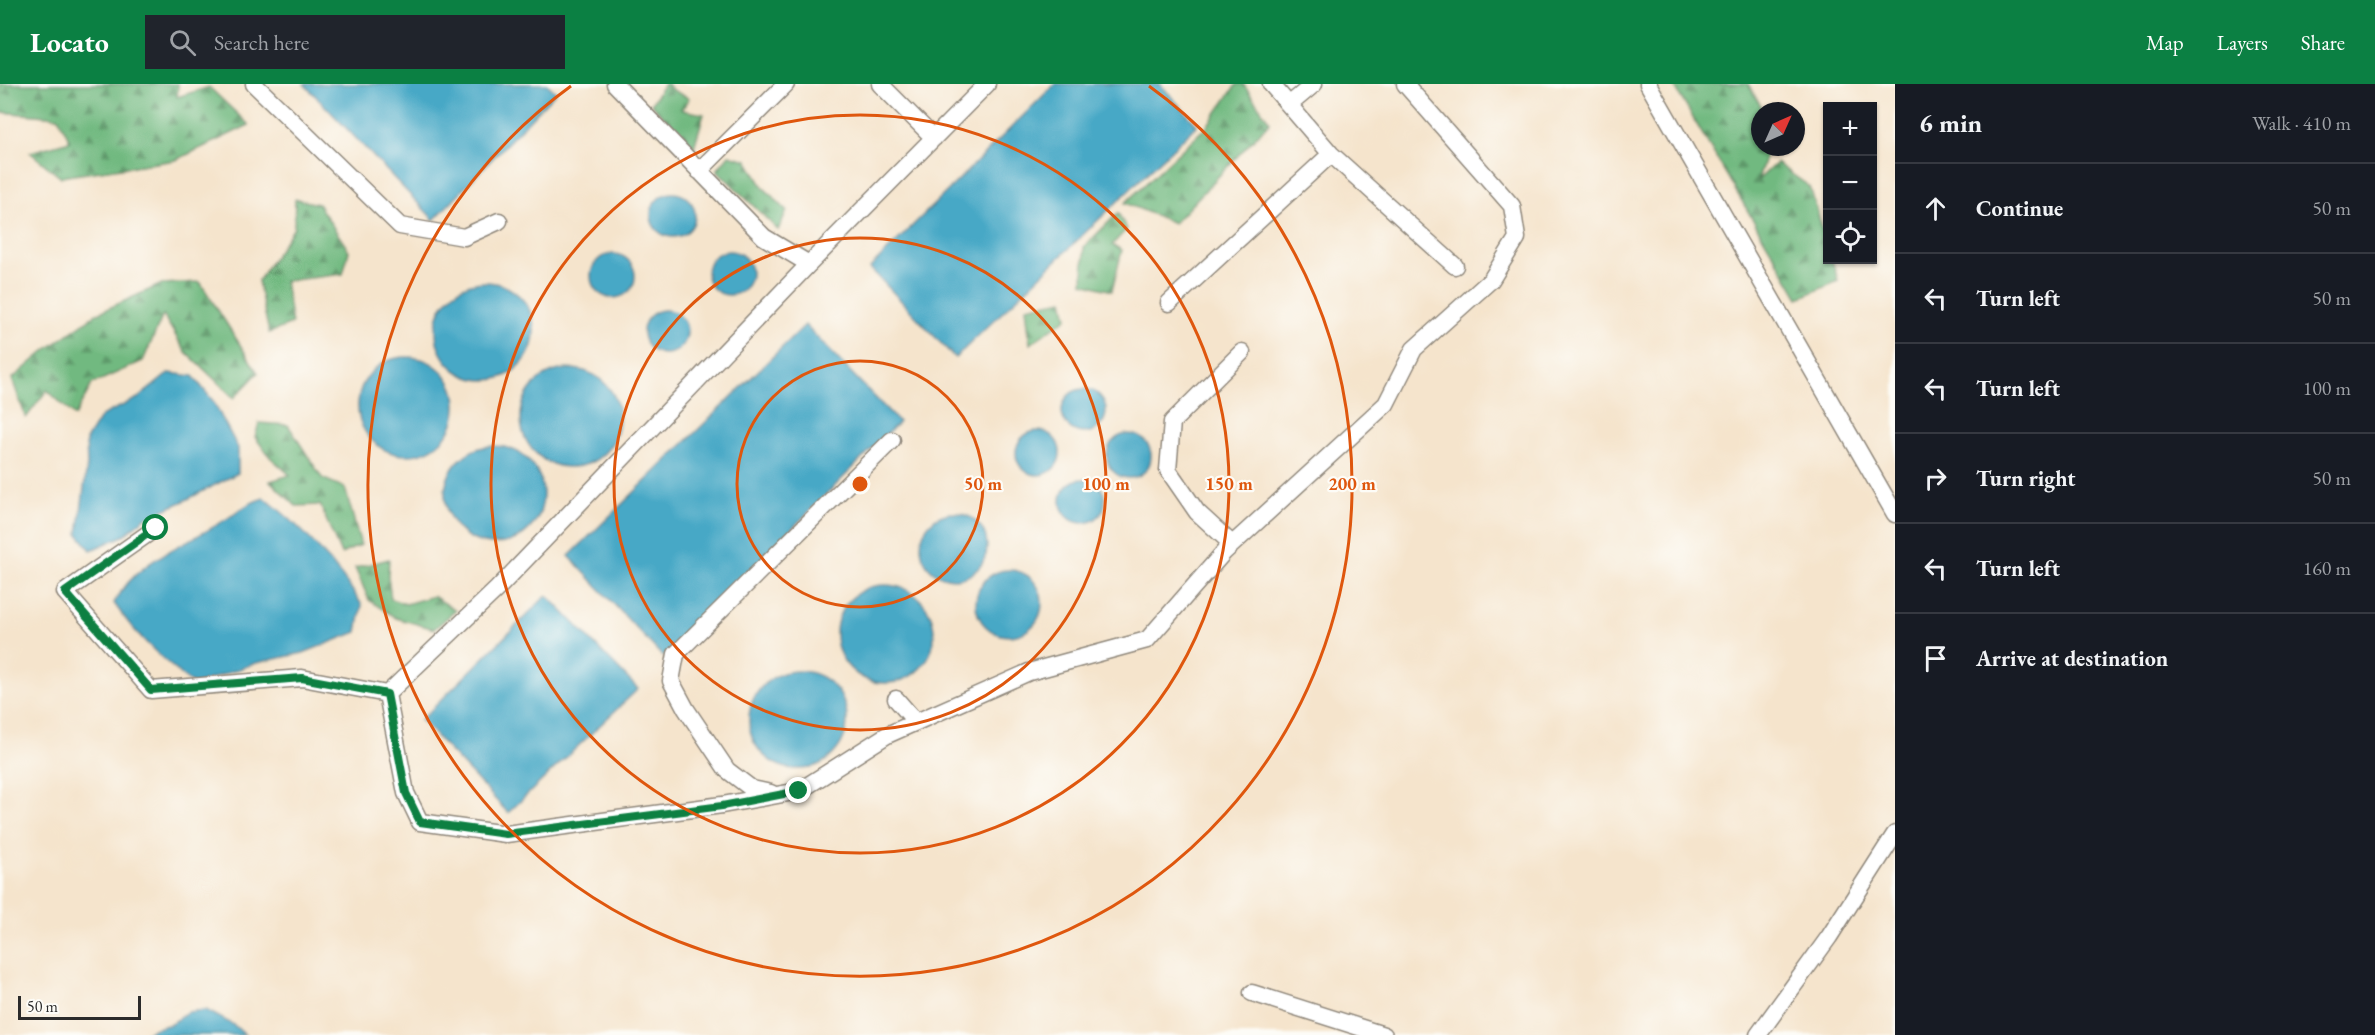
<!DOCTYPE html>
<html lang="en">
<head>
<meta charset="utf-8">
<style>
	body { margin:0; font-family:"EB Garamond",serif; background:#20242c; color:#f1f3f6 }
	.controls { position:absolute; right:18px; top:18px; display:grid; overflow:hidden; border-radius:0px; box-shadow:0 2px 4px #0004 }
	.controls button { width:54px; height:54px; display:grid; place-items:center; padding:0; border:0; border-bottom:2px solid #363941; background:#171b24; color:#f1f3f6; font:30px sans-serif }
	.compass { position:absolute; left:1751px; top:18px; width:54px; height:54px; border-radius:50%; background:#171b24; box-shadow:0 2px 4px #0004; rotate:45deg }
	.scale { position:absolute; left:18px; bottom:15px; width:123px; box-sizing:border-box; padding-left:6px; border:3px solid #2b2b2b; border-top:0; font-size:16px; line-height:21px; white-space:nowrap; color:#2b2b2b; -webkit-text-stroke:4px #fdfcf7; paint-order:stroke }
	.stop { position:absolute; width:18px; height:18px; margin:-14px; border:4px solid #0b8043; border-radius:50%; background:#fff }
	.stop.end { background:#0b8043; border-color:#fff; box-shadow:0 2px 6px #0008 }
	.list { margin:0; padding:0; list-style:none }
	h2 { display:flex; justify-content:space-between; align-items:center; height:78px; margin:0; padding:0 24px; font-size:26px }
	h2 small { font-size:20px; font-weight:400; color:#9ea1a6 }
	.list li { display:grid; grid-template-columns:39px 1fr auto; gap:18px; align-items:center; box-sizing:border-box; height:90px; padding:0 24px; border-top:2px solid #363941 }
	.list b { display:block; font-size:22px; white-space:nowrap }
	.list em { font-size:20px; font-style:normal; color:#9ea1a6 }
	.icon { flex:none; width:33px; height:33px; fill:none; stroke:currentColor; stroke-width:2; stroke-linecap:round; stroke-linejoin:round }
	.map { position:relative; flex:none; width:1895px; height:951px; overflow:hidden }
	header { display:flex; align-items:center; gap:36px; box-sizing:border-box; height:84px; padding:0 30px; background:#0b8043; color:#fff }
	header strong { font-size:28px }
	nav { display:flex; gap:33px; margin-inline-start:auto; font-size:21px }
	.search { width:420px; height:54px; background:#20242c; display:flex; align-items:center; gap:15px; box-sizing:border-box; padding:0 21px; border-radius:0px; color:#9ea1a6; font-size:22px }
	main { display:flex }
	aside { flex:1; background:#171b24 }
	.map>svg:first-child { display:block }
</style>
</head>
<body>
<header>
<strong>Locato</strong>
<div class="search"><svg class="icon" aria-label="search" viewBox="0 0 24 24"><circle cx="10" cy="10" r="6"/><path d="M15 15l6 6"/></svg>Search here</div>
<nav><a>Map</a><a>Layers</a><a>Share</a></nav>
</header>
<main>
<div class="map">
<svg width="1895" height="951" viewBox="0 0 1895 951">
	<defs>
		<pattern id="forest-firs" width="22" height="20" patternUnits="userSpaceOnUse" patternTransform="scale(1.5)"><rect width="22" height="20" fill="#71b980"/><path d="M5 1l3.5 6h-7zM16 11l3.5 6h-7z" fill="#5d9769"/></pattern>
	</defs>
	<rect width="100%" height="100%" fill="#fdfcf7"/>
	<filter id="ink" filterUnits="userSpaceOnUse"><feTurbulence type="fractalNoise" baseFrequency=".0167" numOctaves="2"/><feDisplacementMap in="SourceGraphic" scale="12" xChannelSelector="R" yChannelSelector="G"/><feConvolveMatrix kernelMatrix="1 2 1 2 8 2 1 2 1" color-interpolation-filters="sRGB"/></filter>
	<filter id="wash" filterUnits="userSpaceOnUse"><feTurbulence type="fractalNoise" baseFrequency=".008" numOctaves="4" result="noise"/><feDisplacementMap in="SourceGraphic" scale="24" xChannelSelector="R" yChannelSelector="G"/><feGaussianBlur stdDeviation="1.35" result="paint"/><feColorMatrix in="noise" values="0 0 0 0 0 0 0 0 0 0 0 0 0 0 0 0 0 1.4 0 .05"/><feComposite in="paint" operator="in"/></filter>
	<g filter="url(#wash)">
		<rect width="100%" height="100%" fill="#f5e4cc"/>
		<path fill="url(#forest-firs)" stroke="#4e7256" stroke-width="1.5" d="M 0,0 L 178,0 L 177,13 L 209,3 L 249,41 L 176,76 L 60,93 L 30,68 L 70,57 L 58,33 L 0,28 Z
			M 664,0 L 668,0 L 672,6 L 689,14 L 682,26 L 704,30 L 694,63 L 651,20 Z
			M 1237,0 L 1243,0 L 1270,38 L 1174,139 L 1125,119 L 1207,42 Z
			M 1673,0 L 1748,0 L 1764,27 L 1760,27 L 1760,63 L 1768,63 L 1758,96 L 1776,79 L 1810,103 L 1827,161 L 1828,176 L 1832,176 L 1838,197 L 1799,214 Z
			M 729,71 L 747,76 L 763,103 L 787,127 L 778,146 L 717,86 Z
			M 295,115 L 318,120 L 349,167 L 343,190 L 285,197 L 292,240 L 269,249 L 258,197 L 294,144 Z
			M 1118,129 L 1127,145 L 1112,161 L 1122,166 L 1112,207 L 1083,199 L 1084,163 Z
			M 200,198 L 258,289 L 234,314 L 185,267 L 163,231 L 143,277 L 92,300 L 75,332 L 47,306 L 26,334 L 12,295 L 46,266 L 98,229 L 162,200 Z
			M 1063,216 L 1067,234 L 1030,260 L 1026,223 Z
			M 259,339 L 288,341 L 322,394 L 345,404 L 361,461 L 341,470 L 320,421 L 296,422 L 270,397 L 290,391 L 270,373 L 255,353 Z
			M 389,475 L 388,492 L 391,515 L 406,520 L 433,512 L 456,526 L 434,545 L 396,534 L 369,516 L 355,484 Z"/>
		<path fill="#47a8c6" stroke="#396a78" stroke-width="1.5" d="M 304,0 L 547,0 L 556,8 L 434,136 Z
			M 1055,0 L 1160,0 L 1197,41 L 955,274 L 870,184 Z
			M651 131a22 22 0 1 1 44 0a22 22 0 1 1-44 0Z
			M707 189a22 22 0 1 1 44 0a22 22 0 1 1-44 0Z
			M591 192a22 22 0 1 1 44 0a22 22 0 1 1-44 0Z
			M436 247a49 49 0 1 1 98 0a49 49 0 1 1-98 0Z
			M643 248a22 22 0 1 1 44 0a22 22 0 1 1-44 0Z
			M 805,241 L 899,338 L 663,573 L 569,472 Z
			M358 322a49 49 0 1 1 98 0a49 49 0 1 1-98 0Z
			M521 334a49 49 0 1 1 98 0a49 49 0 1 1-98 0Z
			M 169,289 L 193,292 L 213,317 L 238,364 L 238,389 L 184,417 L 145,434 L 123,452 L 91,466 L 78,450 L 87,381 L 86,356 L 101,332 L 138,314 Z
			M1062 327a22 22 0 1 1 44 0a22 22 0 1 1-44 0Z
			M1016 369a22 22 0 1 1 44 0a22 22 0 1 1-44 0Z
			M1107 372a22 22 0 1 1 44 0a22 22 0 1 1-44 0Z
			M445 411a49 49 0 1 1 98 0a49 49 0 1 1-98 0Z
			M1061 417a22 22 0 1 1 44 0a22 22 0 1 1-44 0Z
			M 264,414 C 299,439 339,484 362,521 L 357,548 L 303,569 L 256,579 L 194,601 C 163,576 136,552 114,519 C 137,474 189,460 228,434 C 242,425 247,419 264,414 Z
			M921 462a33 33 0 1 1 66 0a33 33 0 1 1-66 0Z
			M976 519a33 33 0 1 1 66 0a33 33 0 1 1-66 0Z
			M836 550a49 49 0 1 1 98 0a49 49 0 1 1-98 0Z
			M 547,511 L 638,605 L 508,729 L 421,636 Z
			M749 636a49 49 0 1 1 98 0a49 49 0 1 1-98 0Z
			M 206,926 L 234,941 L 245,951 L 144,951 L 153,945 L 171,940 L 187,928 Z"/>
	</g>
	<g filter="url(#ink)">
		<g fill="none" stroke-linecap="round" stroke-linejoin="round">
			<defs>
				<path id="minor" d="M 254,0 L 400,142 L 464,153 L 499,137
					M 615,0 L 764,153 L 809,180 L 987,0
					M 880,0 L 934,54
					M 1271,0 L 1331,70 L 1455,182
					M 1648,0 L 1895,430
					M 1289,21 L 1314,0
					M 699,87 L 786,0
					M 809,180 L 497,505 L 387,610 L 406,709 L 420,738 L 506,750 L 722,721 L 799,707 L 887,651 L 1029,588 L 1147,556 L 1224,468 L 1386,320 L 1414,265 L 1491,196 L 1517,154 L 1512,122 L 1405,0
					M 1169,219 L 1331,70
					M 156,444 L 65,508 L 151,606 L 302,594 L 387,610
					M 1232,460 L 1197,428 L 1168,386 L 1172,338 L 1242,268
					M 896,615 L 916,638
					M 771,709 L 752,705 L 727,686 L 686,625 L 671,597 L 676,570 L 892,356
					M 1252,909 L 1384,951
					M 1758,951 L 1829,853 L 1895,750"/>
			</defs>
			<use href="#minor" stroke="#90887c" stroke-width="19"/>
			<use href="#minor" stroke="#fff" stroke-width="16"/>
		</g>
	</g>
	<g fill="none" stroke-linecap="round" stroke-linejoin="round" filter="url(#ink)">
		<path stroke="#0b8043" stroke-width="8" d="M 156,444 L 65,508 L 151,606 L 302,594 L 387,610 L 406,709 L 420,738 L 506,750 L 722,722 L 799,707"/>
	</g>
	<g fill="none" stroke="#df570e" stroke-width="3">
		<circle cx="860" cy="400" r="123"/>
		<circle cx="860" cy="400" r="246"/>
		<circle cx="860" cy="400" r="369"/>
		<path d="M1149 2A492 492 0 1 1 571 2"/>
	</g>
	<circle cx="860" cy="400" r="9" fill="#df570e" stroke="#fdfcf7" stroke-width="3"/>
	<g font-size="18" text-anchor="middle" font-weight="bold" fill="#df570e" stroke="#fdfcf7" stroke-width="4.5" stroke-linejoin="round" paint-order="stroke">
		<text x="983" y="406">50 m</text>
		<text x="1106" y="406">100 m</text>
		<text x="1229" y="406">150 m</text>
		<text x="1352" y="406">200 m</text>
	</g>
</svg>
<div class="controls">
<button>+</button>
<button>−</button>
<button><svg class="icon" aria-label="locate" viewBox="0 0 24 24"><circle cx="12" cy="12" r="6"/><path d="M12 2v4M12 18v4M2 12h4M18 12h4"/></svg></button>
</div>
<svg class="compass" viewBox="-18 -18 36 36"><path d="M0-13l5 13h-10z" fill="#e53935"/><path d="M0 13l5-13h-10z" fill="#9ea1a6"/></svg>
<div class="scale">50 m</div>
<div class="stop" style="left:156px;top:444px"></div>
<div class="stop end" style="left:799px;top:707px"></div>
</div>
<aside>
<h2>6 min<small>Walk · 410 m</small></h2>
<ul class="list">
<li><svg class="icon" aria-label="ahead" viewBox="0 0 24 24"><path d="M12 20V5M6 11l6-6 6 6"/></svg><div><b>Continue</b></div><em>50 m</em></li>
<li><svg class="icon" aria-label="left" viewBox="0 0 24 24"><path d="M17 20v-9H6M10 6l-5 5 5 5"/></svg><div><b>Turn left</b></div><em>50 m</em></li>
<li><svg class="icon" aria-label="left" viewBox="0 0 24 24"><path d="M17 20v-9H6M10 6l-5 5 5 5"/></svg><div><b>Turn left</b></div><em>100 m</em></li>
<li><svg class="icon" aria-label="right" viewBox="0 0 24 24"><path d="M7 20v-9h11M14 6l5 5-5 5"/></svg><div><b>Turn right</b></div><em>50 m</em></li>
<li><svg class="icon" aria-label="left" viewBox="0 0 24 24"><path d="M17 20v-9H6M10 6l-5 5 5 5"/></svg><div><b>Turn left</b></div><em>160 m</em></li>
<li><svg class="icon" aria-label="arrive" viewBox="0 0 24 24"><path d="M6 21V4h12l-3 4 3 4H6"/></svg><div><b>Arrive at destination</b></div></li>
</ul>
</aside>
</main>
</body>
</html>
